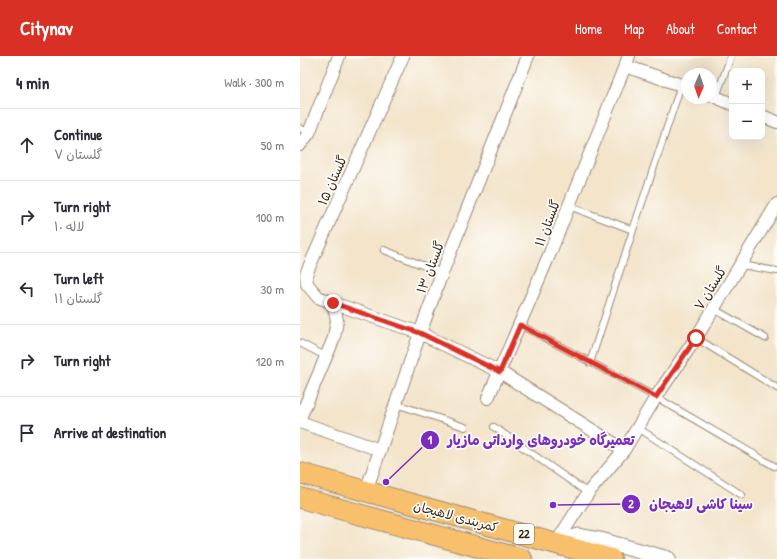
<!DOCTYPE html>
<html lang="en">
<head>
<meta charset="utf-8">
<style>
	body { margin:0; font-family:"Patrick Hand","Playpen Sans Arabic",sans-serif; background:#f2f2f3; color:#2b2b33 }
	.controls { position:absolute; right:12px; top:12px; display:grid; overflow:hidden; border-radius:8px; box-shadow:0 4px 16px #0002 }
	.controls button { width:36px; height:36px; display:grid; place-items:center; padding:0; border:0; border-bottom:1px solid #e1e1e2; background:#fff; color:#2b2b33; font:20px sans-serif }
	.compass { position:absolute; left:381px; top:12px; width:36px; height:36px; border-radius:50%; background:#fff; box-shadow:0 4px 16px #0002; rotate:182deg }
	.stop { position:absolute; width:12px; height:12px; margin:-9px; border:3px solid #d93025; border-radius:50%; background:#fff }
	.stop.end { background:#d93025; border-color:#fff; box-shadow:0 1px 4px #0008 }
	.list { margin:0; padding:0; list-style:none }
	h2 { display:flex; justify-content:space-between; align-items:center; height:52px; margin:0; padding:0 16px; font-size:17px }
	h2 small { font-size:13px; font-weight:400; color:#7c7c81 }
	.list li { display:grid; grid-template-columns:26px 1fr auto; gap:12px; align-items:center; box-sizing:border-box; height:72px; padding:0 16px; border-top:1px solid #e1e1e2 }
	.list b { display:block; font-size:15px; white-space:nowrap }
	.list p { margin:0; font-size:13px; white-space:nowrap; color:#7c7c81 }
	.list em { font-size:13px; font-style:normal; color:#7c7c81 }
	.icon { flex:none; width:22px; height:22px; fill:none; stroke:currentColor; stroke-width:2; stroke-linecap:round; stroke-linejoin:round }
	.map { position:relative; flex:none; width:477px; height:503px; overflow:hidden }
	header { display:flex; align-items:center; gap:24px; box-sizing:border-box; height:56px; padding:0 20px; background:#d93025; color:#fff }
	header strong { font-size:19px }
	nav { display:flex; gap:22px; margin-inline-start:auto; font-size:14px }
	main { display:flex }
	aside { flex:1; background:#fff }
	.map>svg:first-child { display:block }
</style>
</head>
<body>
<header>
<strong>Citynav</strong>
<nav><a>Home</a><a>Map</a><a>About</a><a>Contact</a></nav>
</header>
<main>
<aside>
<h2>4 min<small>Walk · 300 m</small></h2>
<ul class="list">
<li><svg class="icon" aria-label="ahead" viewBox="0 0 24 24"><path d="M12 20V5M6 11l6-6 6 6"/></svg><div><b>Continue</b><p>گلستان ۷</p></div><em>50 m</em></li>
<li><svg class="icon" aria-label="right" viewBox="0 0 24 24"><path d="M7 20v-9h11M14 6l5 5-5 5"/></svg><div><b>Turn right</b><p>لاله ۱۰</p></div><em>100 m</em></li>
<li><svg class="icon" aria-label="left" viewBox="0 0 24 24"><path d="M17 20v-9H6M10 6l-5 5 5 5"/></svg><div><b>Turn left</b><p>گلستان ۱۱</p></div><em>30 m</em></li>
<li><svg class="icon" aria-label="right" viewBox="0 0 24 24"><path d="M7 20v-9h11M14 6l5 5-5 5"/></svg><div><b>Turn right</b></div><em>120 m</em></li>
<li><svg class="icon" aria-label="arrive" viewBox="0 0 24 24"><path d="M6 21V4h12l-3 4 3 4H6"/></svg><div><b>Arrive at destination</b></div></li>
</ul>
</aside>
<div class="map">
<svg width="477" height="503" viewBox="0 0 477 503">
	<rect width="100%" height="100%" fill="#fdfcf7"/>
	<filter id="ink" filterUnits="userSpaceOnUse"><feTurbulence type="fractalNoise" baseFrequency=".025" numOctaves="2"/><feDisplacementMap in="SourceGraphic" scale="8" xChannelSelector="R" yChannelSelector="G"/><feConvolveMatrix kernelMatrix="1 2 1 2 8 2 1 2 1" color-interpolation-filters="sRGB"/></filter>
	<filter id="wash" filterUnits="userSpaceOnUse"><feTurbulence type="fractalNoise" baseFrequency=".012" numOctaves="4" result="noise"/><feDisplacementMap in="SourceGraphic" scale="16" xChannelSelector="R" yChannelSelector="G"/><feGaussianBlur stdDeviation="0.9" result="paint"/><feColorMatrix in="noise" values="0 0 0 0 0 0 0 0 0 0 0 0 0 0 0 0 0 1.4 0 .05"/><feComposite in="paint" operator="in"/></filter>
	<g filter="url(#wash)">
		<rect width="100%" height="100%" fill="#f3e4ca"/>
	</g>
	<g filter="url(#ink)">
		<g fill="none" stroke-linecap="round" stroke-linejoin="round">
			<defs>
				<path id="service" d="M 416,41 L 431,0
					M 0,72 L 9,77
					M 269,150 L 333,174 L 290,307
					M 333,174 L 381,29
					M 84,194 L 142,217
					M 441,209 L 477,215
					M 414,253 L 465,282
					M 220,269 L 356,341 L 474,410
					M 396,282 L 477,332
					M 0,287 L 27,301
					M 96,348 L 165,371
					M 194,371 L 288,437
					M 338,372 L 442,439"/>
				<path id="minor" d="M 325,10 L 387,31
					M 411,39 L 432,48
					M 462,60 L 477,66
					M 0,89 L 9,77 L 39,0
					M 33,247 L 120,277 L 200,316 L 324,394
					M 188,342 L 250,197 L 329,0
					M 0,362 L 34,282 L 37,264 L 33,247 L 18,241 L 7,228 L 6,218 L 103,0
					M 0,366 L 80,394
					M 66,435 L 120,277 L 142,217 L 228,0
					M 256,487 L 288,437 L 324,394 L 356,341 L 396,282 L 477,148"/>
				<path id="tertiary" d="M 256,487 L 279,480 L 300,484 L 368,503"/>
				<path id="trunk" d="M 0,417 L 311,503
					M 0,442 L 222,503"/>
			</defs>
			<use href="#service" stroke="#978774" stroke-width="8"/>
			<use href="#minor" stroke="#978774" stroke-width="14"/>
			<use href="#tertiary" stroke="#978774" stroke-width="17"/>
			<use href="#trunk" stroke="#978774" stroke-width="22"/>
			<use href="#service" stroke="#fff" stroke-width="6"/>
			<use href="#minor" stroke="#fff" stroke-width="12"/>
			<use href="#tertiary" stroke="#fff" stroke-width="15"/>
			<use href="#trunk" stroke="#f8bf6c" stroke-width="20"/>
		</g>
	</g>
	<g fill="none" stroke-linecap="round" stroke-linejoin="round" filter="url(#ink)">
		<path stroke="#d93025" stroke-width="5" d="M 33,247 L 120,277 L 200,316 L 220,269 L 356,341 L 396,282"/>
	</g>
	<g text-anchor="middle" stroke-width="3.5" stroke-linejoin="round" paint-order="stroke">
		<rect fill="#fdfcf7" stroke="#75695f" stroke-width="1" x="214" y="468" width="20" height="20" rx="3"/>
		<g font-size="12" font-weight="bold" fill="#3b2a1e">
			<text x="224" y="482">22</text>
		</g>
		<g font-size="13" fill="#3b2a1e" stroke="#fdfcf7">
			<text transform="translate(32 124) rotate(-66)" y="5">گلستان ۱۵</text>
			<text transform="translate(247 167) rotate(-69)" y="5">گلستان ۱۱</text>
			<text transform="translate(130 211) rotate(-69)" y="5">گلستان ۱۳</text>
			<text transform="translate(410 232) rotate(-58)" y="5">گلستان ۷</text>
			<text transform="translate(156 460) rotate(15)" y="5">کمربندی لاهیجان</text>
		</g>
	</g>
	<path fill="none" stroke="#7b2cbf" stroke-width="1.5" d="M86 426L130 384M253 449L331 448"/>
	<g fill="#7b2cbf" stroke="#fdfcf7" stroke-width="1.5">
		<circle cx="86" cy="426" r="4"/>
		<circle cx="253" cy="449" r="4"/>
		<circle cx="130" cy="384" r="10"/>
		<circle cx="331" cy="448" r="10"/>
	</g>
	<g font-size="12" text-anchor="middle" font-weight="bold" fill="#fff">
		<text x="130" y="388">1</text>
		<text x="331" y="452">2</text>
	</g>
	<g font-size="14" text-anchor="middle" font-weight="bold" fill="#7b2cbf" stroke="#fdfcf7" stroke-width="3.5" stroke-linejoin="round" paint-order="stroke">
		<text x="241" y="389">تعمیرگاه خودروهای وارداتی مازیار</text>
		<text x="401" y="453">سینا کاشی لاهیجان</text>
	</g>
</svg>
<div class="controls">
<button>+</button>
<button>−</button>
</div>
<svg class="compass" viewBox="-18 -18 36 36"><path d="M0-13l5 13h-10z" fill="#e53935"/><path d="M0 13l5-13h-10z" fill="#7c7c81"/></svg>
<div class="stop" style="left:396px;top:282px"></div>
<div class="stop end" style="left:33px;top:247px"></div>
</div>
</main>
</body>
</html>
